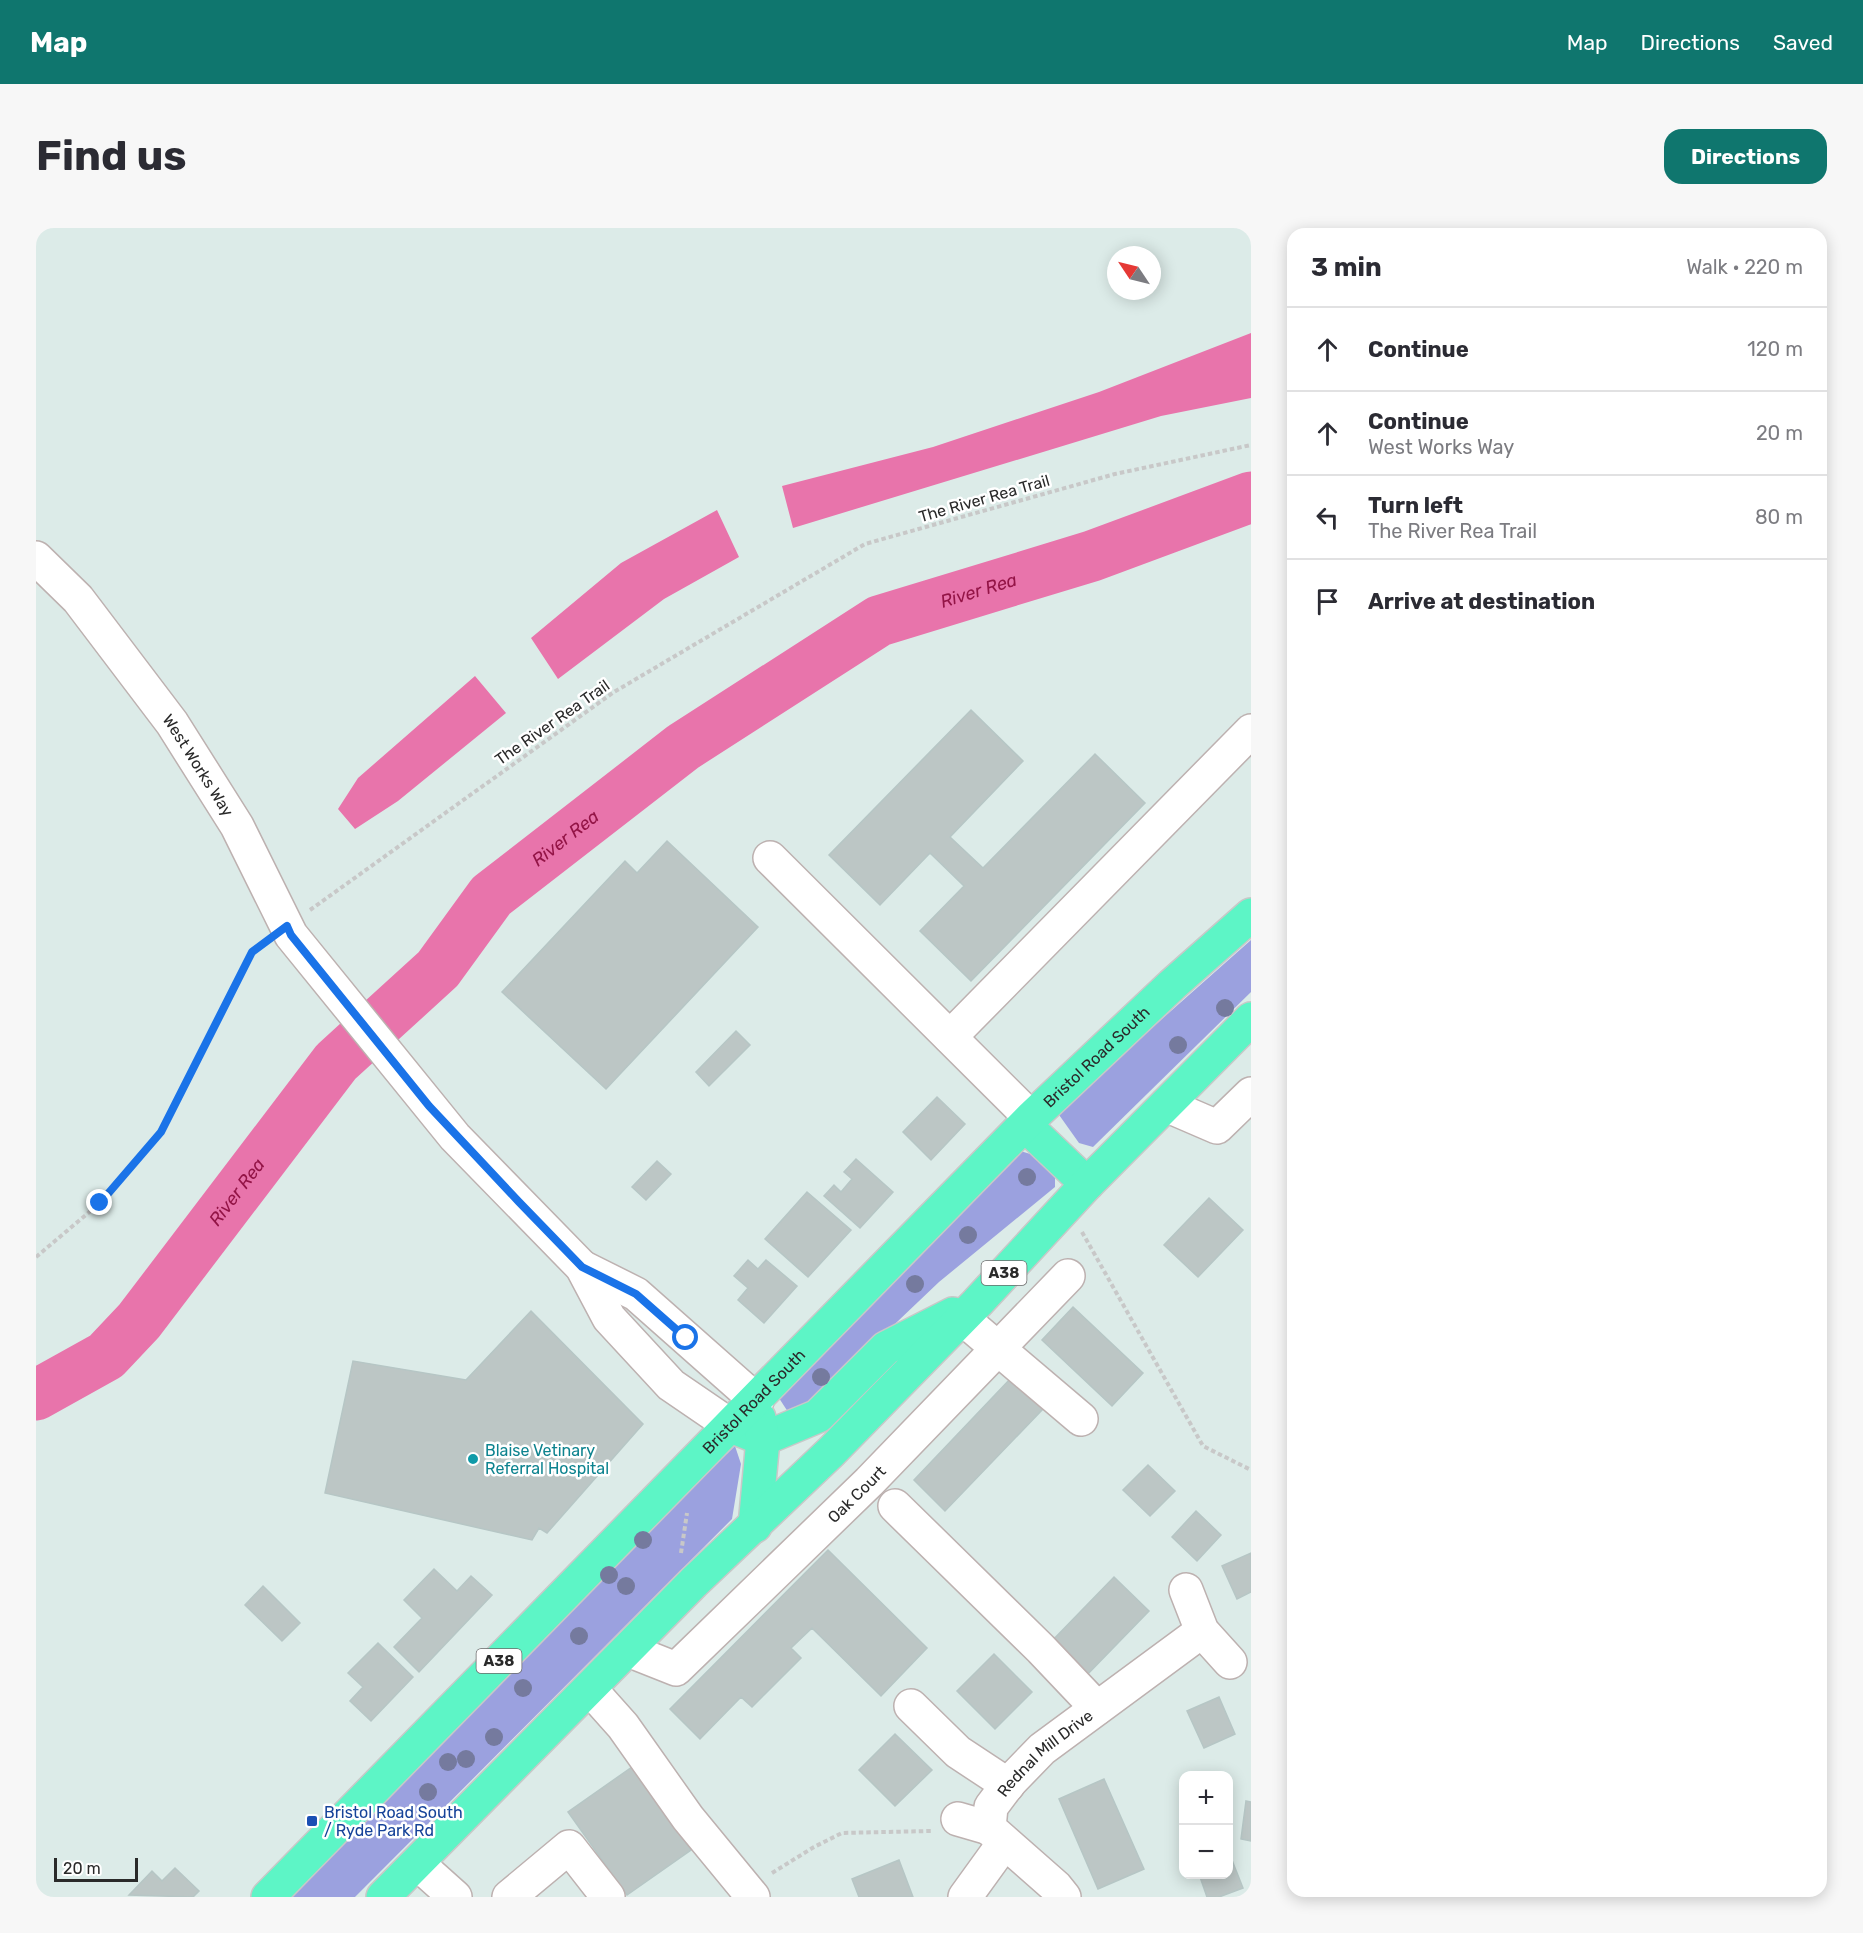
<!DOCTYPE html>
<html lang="en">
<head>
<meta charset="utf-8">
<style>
	body { margin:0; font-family:Rubik,sans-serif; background:#f7f7f7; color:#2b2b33 }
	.controls { position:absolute; right:18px; bottom:18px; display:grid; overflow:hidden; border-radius:12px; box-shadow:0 3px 15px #0003 }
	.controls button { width:54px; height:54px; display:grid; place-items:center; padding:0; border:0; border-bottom:2px solid #e1e1e2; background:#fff; color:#2b2b33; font:30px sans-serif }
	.compass { position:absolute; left:1071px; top:18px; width:54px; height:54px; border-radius:50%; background:#fff; box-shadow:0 3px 15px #0003; rotate:305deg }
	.scale { position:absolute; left:18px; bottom:15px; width:84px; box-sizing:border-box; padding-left:6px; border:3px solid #2a2a2a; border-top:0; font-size:16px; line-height:21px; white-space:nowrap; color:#2a2a2a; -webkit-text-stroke:4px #fff; paint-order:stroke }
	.stop { position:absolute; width:18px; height:18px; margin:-14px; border:4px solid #1a73e8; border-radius:50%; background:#fff }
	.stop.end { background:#1a73e8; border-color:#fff; box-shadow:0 2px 6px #0008 }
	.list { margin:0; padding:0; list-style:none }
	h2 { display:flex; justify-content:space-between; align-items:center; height:78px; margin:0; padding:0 24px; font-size:26px }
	h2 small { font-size:20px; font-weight:400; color:#7c7c81 }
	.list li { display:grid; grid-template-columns:39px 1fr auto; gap:18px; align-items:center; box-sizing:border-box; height:84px; padding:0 24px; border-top:2px solid #e1e1e2 }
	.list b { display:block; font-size:22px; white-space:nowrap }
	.list p { margin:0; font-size:20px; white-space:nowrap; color:#7c7c81 }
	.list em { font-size:20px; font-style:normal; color:#7c7c81 }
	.icon { flex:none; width:33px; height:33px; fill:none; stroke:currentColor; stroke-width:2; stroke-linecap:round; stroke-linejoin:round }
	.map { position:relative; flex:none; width:1215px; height:1669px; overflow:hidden; border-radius:18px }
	header { display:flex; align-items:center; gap:36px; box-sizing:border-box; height:84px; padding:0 30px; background:#0f766e; color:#fff }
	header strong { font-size:28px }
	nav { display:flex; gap:33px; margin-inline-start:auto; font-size:21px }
	.intro { display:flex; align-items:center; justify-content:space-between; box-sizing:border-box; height:144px; padding:0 36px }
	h1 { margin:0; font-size:42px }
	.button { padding:15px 27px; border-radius:18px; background:#0f766e; color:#fff; font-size:21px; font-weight:700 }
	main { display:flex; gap:36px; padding:0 36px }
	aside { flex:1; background:#fff; border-radius:18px; box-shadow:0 3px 15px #0003 }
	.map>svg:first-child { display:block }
</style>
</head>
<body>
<header>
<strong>Map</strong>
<nav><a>Map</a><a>Directions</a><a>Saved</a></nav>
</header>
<div class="intro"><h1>Find us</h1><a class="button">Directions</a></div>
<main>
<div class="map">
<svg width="1215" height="1669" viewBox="0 0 1215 1669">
	<rect width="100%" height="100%" fill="#dcebe8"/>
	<path fill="#9ba1df" d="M 1215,712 L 1215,764 L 1057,919 L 1043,915 L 1021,884 Z
		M 981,922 L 1001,928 L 1019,943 L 1019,959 L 903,1054 L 778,1173 L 754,1187 L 741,1167 Z
		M 699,1218 L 705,1236 L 696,1291 L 319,1669 L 247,1669 L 556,1354 Z"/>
	<path fill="#e874ab" d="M 1215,105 L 1215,170 L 1125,188 L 757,300 L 746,258 L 897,219 L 1063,164 Z
		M 681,282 L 703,329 L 628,371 L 522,451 L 495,410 L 585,335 Z
		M 439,448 L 470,485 L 362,573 L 319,601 L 302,581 L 322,550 Z"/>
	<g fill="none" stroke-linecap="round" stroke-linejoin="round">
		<path stroke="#e874ab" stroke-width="51" id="s1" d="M 0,1167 L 70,1128 L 103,1093 L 300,834 L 402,741 L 455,668 L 647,519 L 843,393 L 1056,328 L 1215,269"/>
	</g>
	<path fill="#bcc6c5" stroke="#b6c6c5" stroke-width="1.5" d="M 935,482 L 987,533 L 914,609 L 947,640 L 1059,526 L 1109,575 L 935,753 L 884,703 L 928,658 L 894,625 L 844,677 L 793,627 Z
		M 631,613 L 722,699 L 570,861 L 466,764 L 589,633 L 601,645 Z
		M 700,803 L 714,817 L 673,858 L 660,844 Z
		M 901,869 L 929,896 L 895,932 L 867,904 Z
		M 820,931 L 857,964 L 824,1000 L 788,968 L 798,957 L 805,964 L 816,951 L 808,944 Z
		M 621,933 L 635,946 L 610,972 L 596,959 Z
		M 771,964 L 815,1002 L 772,1049 L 729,1011 Z
		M 1173,970 L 1207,1002 L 1162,1049 L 1128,1017 Z
		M 712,1032 L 722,1041 L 730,1032 L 761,1058 L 728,1095 L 702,1072 L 712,1060 L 698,1048 Z
		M 1037,1079 L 1107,1145 L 1076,1178 L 1006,1112 Z
		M 495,1083 L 607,1196 L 511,1305 L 503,1300 L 496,1312 L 289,1265 L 317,1133 L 430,1152 Z
		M 975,1150 L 1007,1181 L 909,1283 L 878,1252 Z
		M 1112,1237 L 1139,1263 L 1114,1288 L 1087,1262 Z
		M 1160,1283 L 1185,1307 L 1161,1333 L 1136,1309 Z
		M 792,1322 L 891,1420 L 845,1468 L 776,1400 L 755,1420 L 765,1430 L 716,1479 L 705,1469 L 664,1511 L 634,1481 Z
		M 1215,1325 L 1215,1364 L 1201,1371 L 1186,1338 Z
		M 398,1341 L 421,1363 L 435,1348 L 456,1367 L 383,1444 L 358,1419 L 386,1390 L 368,1372 Z
		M 1078,1349 L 1113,1383 L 1048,1450 L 1013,1416 Z
		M 227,1358 L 264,1395 L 246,1413 L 209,1377 Z
		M 342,1415 L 377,1449 L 335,1493 L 314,1473 L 327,1459 L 312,1445 Z
		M 958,1426 L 996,1464 L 959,1501 L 921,1463 Z
		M 1183,1469 L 1199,1506 L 1168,1520 L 1151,1483 Z
		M 859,1506 L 896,1542 L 859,1578 L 823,1542 Z
		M 596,1539 L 655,1622 L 591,1667 L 532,1584 Z
		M 1068,1551 L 1108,1641 L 1062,1661 L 1023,1571 Z
		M 1210,1573 L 1215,1574 L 1215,1613 L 1205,1611 Z
		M 1192,1622 L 1207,1660 L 1183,1669 L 1171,1669 L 1163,1646 L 1192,1646 Z
		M 863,1632 L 877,1669 L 823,1669 L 816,1651 Z
		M 139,1640 L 163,1663 L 157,1669 L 93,1667 L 116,1643 L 126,1653 Z"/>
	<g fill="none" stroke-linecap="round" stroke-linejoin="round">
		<defs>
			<g id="minor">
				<path id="s2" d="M 0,330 L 42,371 L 136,495 L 201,598 L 255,707 L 419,909 L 546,1039 L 573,1090 L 635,1157 L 695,1198"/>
				<path d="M 734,630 L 995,890"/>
				<path d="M 914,809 L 1215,503"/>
				<path d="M 1130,877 L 1181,899 L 1215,866"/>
				<path d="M 546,1039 L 600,1066 L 721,1173"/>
				<path d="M 926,1090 L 1045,1191"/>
				<path d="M 859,1278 L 1005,1421 L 1061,1480"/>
				<path d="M 1150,1362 L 1166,1403 L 1194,1434"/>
				<path id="s3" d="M 592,1422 L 640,1441 L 833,1254 L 1032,1048"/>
				<path d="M 554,1461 L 587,1498 L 652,1590 L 717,1669"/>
				<path d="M 875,1478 L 922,1524 L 972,1557"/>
				<path d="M 922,1591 L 953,1600"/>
				<path d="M 381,1635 L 419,1669"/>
				<path d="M 473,1669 L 533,1619 L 572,1669"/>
				<path d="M 929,1669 L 968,1615"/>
				<path id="s4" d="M 1028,1669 L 1020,1659 L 953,1600 L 955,1579 L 973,1555 L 1006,1521 L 1166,1403"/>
			</g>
			<g id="highway">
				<path d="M 989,897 L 1051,956"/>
				<path d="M 695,1198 L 727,1211 L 782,1188 L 850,1120 L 917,1086"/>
				<path d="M 719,1298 L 727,1211 L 723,1190"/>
				<path id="s5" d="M 232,1669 L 995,890 L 1136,757 L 1215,687"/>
				<path d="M 347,1669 L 657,1355 L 795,1224 L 941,1075 L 1051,956 L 1215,791"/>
			</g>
		</defs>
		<use href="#minor" stroke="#bdb1b0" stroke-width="36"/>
		<use href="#highway" stroke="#c8c8c8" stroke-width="36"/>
		<path stroke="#c8c8c8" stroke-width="4" stroke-dasharray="4.5 3" stroke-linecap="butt" d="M 274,682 L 578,464 L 829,316 L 1079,246 L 1215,217
			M 1046,1004 L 1167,1218 L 1215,1242
			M 0,1029 L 64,975 L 125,905 L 216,724 L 227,716
			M 645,1325 L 651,1285
			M 736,1645 L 778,1619 L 806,1605 L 895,1603"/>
		<use href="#minor" stroke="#fff" stroke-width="33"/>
		<use href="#highway" stroke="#5df5c6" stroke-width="33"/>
	</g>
	<g fill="#757a9e">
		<circle cx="1189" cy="780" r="9"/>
		<circle cx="1142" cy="817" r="9"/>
		<circle cx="991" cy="949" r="9"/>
		<circle cx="932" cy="1007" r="9"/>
		<circle cx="879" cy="1056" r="9"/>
		<circle cx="785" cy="1149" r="9"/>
		<circle cx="607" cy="1312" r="9"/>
		<circle cx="573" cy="1347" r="9"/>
		<circle cx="590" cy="1358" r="9"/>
		<circle cx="543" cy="1408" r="9"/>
		<circle cx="487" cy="1460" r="9"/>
		<circle cx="458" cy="1509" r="9"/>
		<circle cx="430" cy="1531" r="9"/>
		<circle cx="412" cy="1534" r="9"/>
		<circle cx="392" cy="1564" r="9"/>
	</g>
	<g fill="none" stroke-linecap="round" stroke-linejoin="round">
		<path stroke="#1a73e8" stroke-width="8" d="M 64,975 L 125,904 L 216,724 L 251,698 L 255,707 L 393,878 L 483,974 L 546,1039 L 600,1066 L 650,1110"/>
	</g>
	<circle fill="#0f9aa8" stroke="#fff" stroke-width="2" cx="437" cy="1231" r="6"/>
	<rect fill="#1a4fb4" stroke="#fff" stroke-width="2" x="270" y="1587" width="12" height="12" rx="3"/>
	<g text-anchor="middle" stroke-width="5" stroke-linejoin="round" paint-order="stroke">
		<g fill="#fff" stroke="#6a6a6a" stroke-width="1.5">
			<rect x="945.5" y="1033" width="45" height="24" rx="4.5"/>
			<rect x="440.5" y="1421" width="45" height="24" rx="4.5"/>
		</g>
		<g font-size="15" font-weight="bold" fill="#2a2a2a">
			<text x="968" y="1050">A38</text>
			<text x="463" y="1438">A38</text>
		</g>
		<g font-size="16" fill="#2a2a2a" stroke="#fff">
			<text transform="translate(948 270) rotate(-16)" y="6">The River Rea Trail</text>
			<text transform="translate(516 494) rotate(-35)" y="6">The River Rea Trail</text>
			<text dy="6" stroke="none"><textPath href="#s2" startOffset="264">West Works Way</textPath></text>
			<text dy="6" stroke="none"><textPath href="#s5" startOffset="1180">Bristol Road South</textPath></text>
			<text dy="6" stroke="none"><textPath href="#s5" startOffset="694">Bristol Road South</textPath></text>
			<text dy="6" stroke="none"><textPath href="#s3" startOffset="303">Oak Court</textPath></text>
			<text dy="6" stroke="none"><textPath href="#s4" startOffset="200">Rednal Mill Drive</textPath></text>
		</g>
		<g font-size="16" fill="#0d838f" stroke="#fff" text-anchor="start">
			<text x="449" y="1228">Blaise Vetinary<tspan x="449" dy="18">Referral Hospital</tspan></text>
		</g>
		<g font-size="16" fill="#164399" stroke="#fff" text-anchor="start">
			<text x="288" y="1590">Bristol Road South<tspan x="288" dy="18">/ Ryde Park Rd</tspan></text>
		</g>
		<g font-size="18" font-style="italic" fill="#931446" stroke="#fff">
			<text dy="6" stroke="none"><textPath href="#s1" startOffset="1262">River Rea</textPath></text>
			<text dy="6" stroke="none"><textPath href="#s1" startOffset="776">River Rea</textPath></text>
			<text dy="6" stroke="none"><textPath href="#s1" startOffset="290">River Rea</textPath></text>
		</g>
	</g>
</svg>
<div class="controls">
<button>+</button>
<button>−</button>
</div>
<svg class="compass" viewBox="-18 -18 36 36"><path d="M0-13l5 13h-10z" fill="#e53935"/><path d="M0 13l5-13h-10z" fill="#7c7c81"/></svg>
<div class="scale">20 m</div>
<div class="stop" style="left:650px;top:1110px"></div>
<div class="stop end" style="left:64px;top:975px"></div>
</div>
<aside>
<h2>3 min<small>Walk · 220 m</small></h2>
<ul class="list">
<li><svg class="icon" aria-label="ahead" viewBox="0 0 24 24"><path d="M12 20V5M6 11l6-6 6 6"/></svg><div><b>Continue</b></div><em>120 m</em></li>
<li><svg class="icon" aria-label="ahead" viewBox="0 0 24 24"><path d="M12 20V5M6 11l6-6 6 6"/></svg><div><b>Continue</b><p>West Works Way</p></div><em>20 m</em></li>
<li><svg class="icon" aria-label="left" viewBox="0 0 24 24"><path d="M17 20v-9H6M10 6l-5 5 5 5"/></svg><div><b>Turn left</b><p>The River Rea Trail</p></div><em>80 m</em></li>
<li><svg class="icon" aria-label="arrive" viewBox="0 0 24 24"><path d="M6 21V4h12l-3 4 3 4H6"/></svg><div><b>Arrive at destination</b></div></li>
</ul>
</aside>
</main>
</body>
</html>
